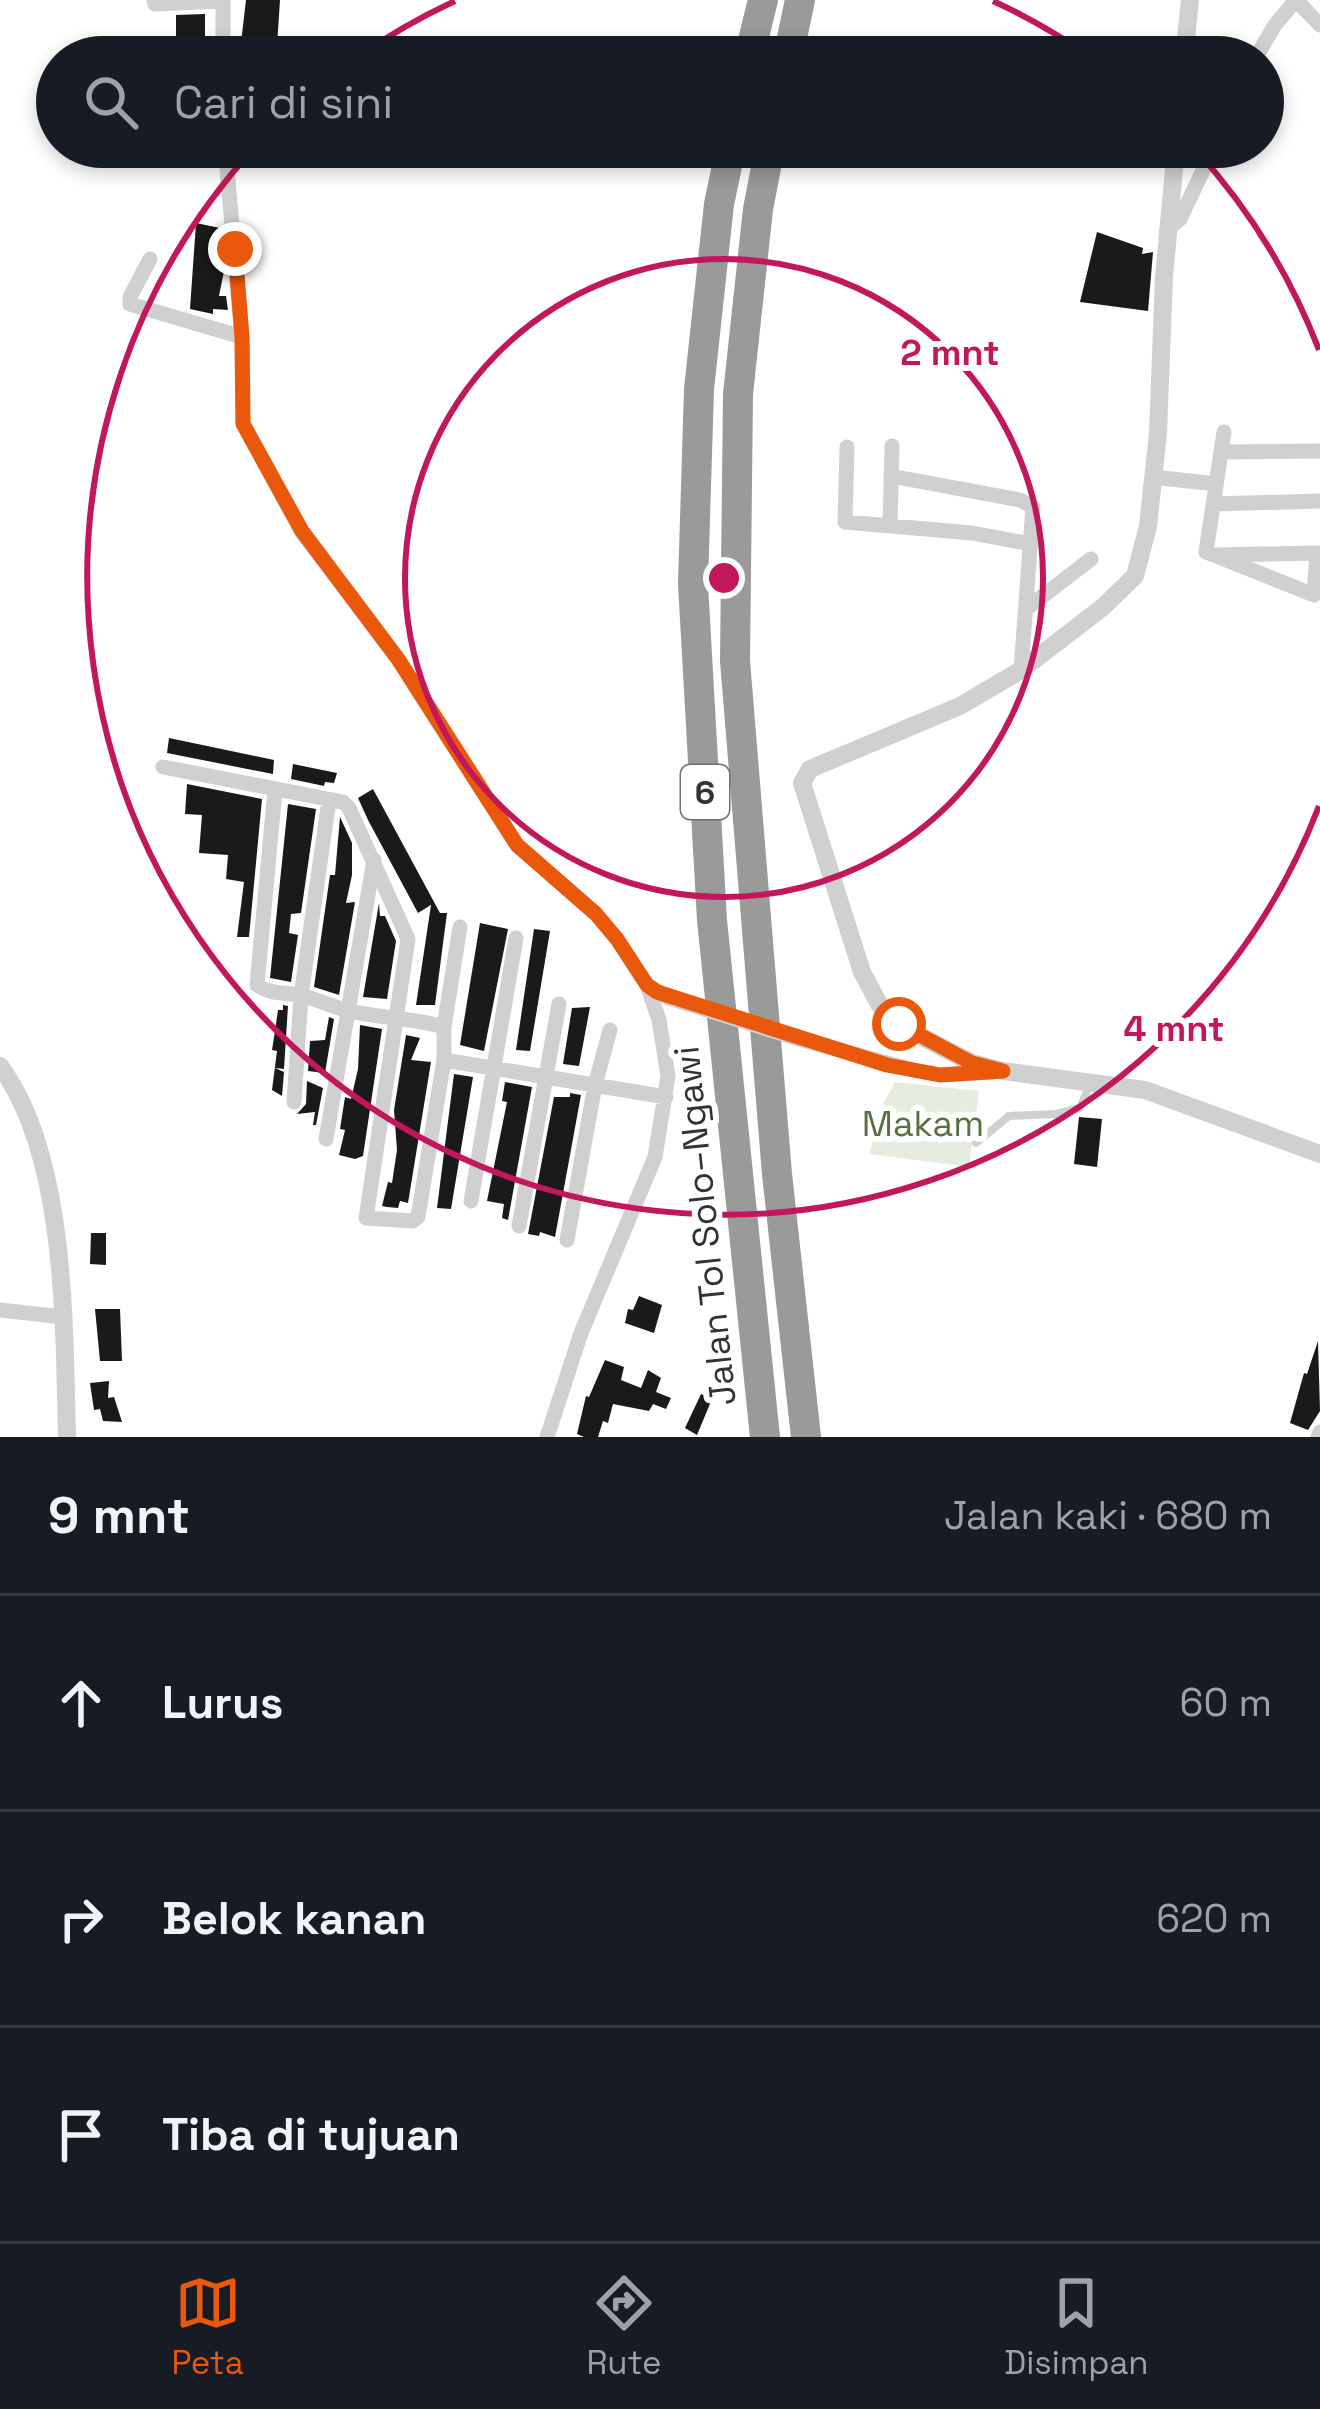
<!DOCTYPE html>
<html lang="id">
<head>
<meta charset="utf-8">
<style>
	body { margin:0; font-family:"Space Grotesk",sans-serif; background:#242831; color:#f1f3f6 }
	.stop { position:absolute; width:36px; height:36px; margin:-27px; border:9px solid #ea580c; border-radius:50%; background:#fff }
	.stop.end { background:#ea580c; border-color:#fff; box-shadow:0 3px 12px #0008 }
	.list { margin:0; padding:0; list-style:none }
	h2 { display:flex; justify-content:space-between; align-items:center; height:156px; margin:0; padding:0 48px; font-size:51px }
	h2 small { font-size:39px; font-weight:400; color:#9ea1a6 }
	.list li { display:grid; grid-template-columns:78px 1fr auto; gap:36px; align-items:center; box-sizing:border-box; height:216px; padding:0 48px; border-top:3px solid #363941 }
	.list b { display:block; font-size:45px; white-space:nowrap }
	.list em { font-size:39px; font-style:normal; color:#9ea1a6 }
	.icon { flex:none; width:66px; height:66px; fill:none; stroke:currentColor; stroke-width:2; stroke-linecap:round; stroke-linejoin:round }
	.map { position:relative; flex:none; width:1320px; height:1437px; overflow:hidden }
	.search { position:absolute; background:#171b24; box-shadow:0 6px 18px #0003; left:36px; right:36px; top:36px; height:132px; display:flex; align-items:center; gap:30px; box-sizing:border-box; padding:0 42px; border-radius:66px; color:#9ea1a6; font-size:45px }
	.sheet { height:804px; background:#171b24 }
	nav { display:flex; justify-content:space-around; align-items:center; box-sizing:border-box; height:168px; border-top:3px solid #363941; background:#171b24; font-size:33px; color:#9ea1a6 }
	nav a { display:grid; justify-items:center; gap:6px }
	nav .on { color:#ea580c }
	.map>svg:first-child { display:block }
</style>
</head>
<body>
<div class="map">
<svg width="1320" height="1437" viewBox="0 0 1320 1437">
	<rect width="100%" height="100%" fill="#fff"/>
	<path fill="#e6ecdf" d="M 895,1082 L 979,1091 L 969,1167 L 870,1154 L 877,1115 Z"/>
	<path fill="#1a1a1a" d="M 246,0 L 280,0 L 277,46 L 241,43 Z
		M 205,14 L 205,57 L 176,57 L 176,15 Z
		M 196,223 L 220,228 L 224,271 L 219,296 L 226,296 L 228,310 L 213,309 L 213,314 L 190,309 Z
		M 1097,232 L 1143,248 L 1142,254 L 1153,252 L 1148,311 L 1080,302 Z
		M 169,738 L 274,760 L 273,774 L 167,753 Z
		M 293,764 L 337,773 L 334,783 L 325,782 L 324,786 L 291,779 Z
		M 187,784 L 262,799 L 249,937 L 237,937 L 244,882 L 226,879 L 228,855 L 199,853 L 202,815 L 185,814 Z
		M 373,789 L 440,913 L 447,913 L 435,1005 L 416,1005 L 431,905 L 418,913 L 368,820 L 358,798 Z
		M 288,804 L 316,809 L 301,913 L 291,914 L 289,933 L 298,935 L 291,982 L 270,978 Z
		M 340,817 L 352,843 L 352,875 L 346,903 L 355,902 L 339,995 L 314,987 L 330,875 L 335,875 Z
		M 379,903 L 380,916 L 385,916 L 396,941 L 387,999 L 363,997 Z
		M 480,923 L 508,929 L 484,1051 L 460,1045 Z
		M 534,929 L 550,931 L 530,1051 L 516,1050 Z
		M 283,1005 L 288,1006 L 284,1069 L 275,1068 L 284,1072 L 282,1096 L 272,1090 L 277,1051 L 272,1050 L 275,1031 L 278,1010 L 283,1010 Z
		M 590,1007 L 579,1066 L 563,1064 L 572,1008 Z
		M 329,1017 L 334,1019 L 325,1073 L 308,1071 L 310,1041 L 325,1040 Z
		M 360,1025 L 382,1029 L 363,1156 L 355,1159 L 339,1155 L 345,1130 L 340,1129 L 345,1097 L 351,1099 L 358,1069 Z
		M 406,1035 L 420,1038 L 411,1060 L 431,1062 L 408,1203 L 400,1201 L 398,1208 L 387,1207 L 382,1206 L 388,1182 L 392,1183 L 397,1150 L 394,1110 Z
		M 454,1074 L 473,1077 L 451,1209 L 437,1208 Z
		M 307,1081 L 323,1088 L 316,1125 L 313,1125 L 315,1112 L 297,1114 L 306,1104 Z
		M 505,1082 L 532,1087 L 508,1220 L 502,1218 L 504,1204 L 487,1201 L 507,1102 L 502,1101 Z
		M 570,1093 L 581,1095 L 555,1237 L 540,1232 L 539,1236 L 528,1234 L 554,1097 L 570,1097 Z
		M 1079,1117 L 1102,1119 L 1097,1167 L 1074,1164 Z
		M 91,1233 L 106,1233 L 106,1265 L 90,1264 Z
		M 639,1296 L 662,1305 L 654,1333 L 625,1323 L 628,1309 L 633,1310 Z
		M 95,1309 L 120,1309 L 122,1361 L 100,1361 Z
		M 1318,1341 L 1320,1411 L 1308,1430 L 1290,1423 L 1304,1373 L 1307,1374 Z
		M 605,1360 L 624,1367 L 621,1380 L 641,1388 L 648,1370 L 661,1378 L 656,1392 L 671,1398 L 666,1409 L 653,1404 L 649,1411 L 613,1404 L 608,1423 L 603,1421 L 598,1437 L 584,1437 L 577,1434 L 586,1396 L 589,1397 Z
		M 109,1381 L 108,1398 L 114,1397 L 122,1422 L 103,1421 L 100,1409 L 94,1410 L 90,1383 Z
		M 701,1394 L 712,1399 L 697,1435 L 685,1428 Z"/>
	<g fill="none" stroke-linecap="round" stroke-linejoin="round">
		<path stroke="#d0d0d0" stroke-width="8" d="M 976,1143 L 1009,1116 L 1056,1114 L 1080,1108 L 1091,1082"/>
		<path stroke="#d0d0d0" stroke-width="15" d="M 154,0 L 155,4 L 223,1
			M 1296,0 L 1320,25
			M 223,57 L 223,0
			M 1256,57 L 1275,25 L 1296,0
			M 225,147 L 242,337 L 243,423 L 301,531 L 398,659 L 517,845 L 596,914 L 617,939 L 647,985
			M 1168,229 L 1180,219 L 1214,147
			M 150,259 L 130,297 L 130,304 L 242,337
			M 847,447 L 845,522 L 972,533 L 1031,544
			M 1221,452 L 1320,451
			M 891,476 L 1020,500 L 1033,507 L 1021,670
			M 1153,477 L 1216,484
			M 1213,504 L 1320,501
			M 890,525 L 892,446
			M 1214,555 L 1317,553 L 1314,595 L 1214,555 L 1206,552 L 1224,432
			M 1026,609 L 1091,559
			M 163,767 L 343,802 L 349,808 L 408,939 L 366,1218 L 413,1221 L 418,1217 L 444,1060 L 444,1027 C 413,1018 380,1018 349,1011 C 333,1007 319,1000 303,996 C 287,992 271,995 257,985 L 275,790
			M 444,1027 L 460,927
			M 799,1039 L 913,1070 L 940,1075 L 994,1072
			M 444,1060 L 666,1097
			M 294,1102 L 301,996 L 329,800
			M 326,1139 L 374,860
			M 471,1201 L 516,938
			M 519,1226 L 559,1004
			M 567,1240 L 595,1085 L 610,1030
			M 0,1310 L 63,1317
			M 547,1437 L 581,1333 L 655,1157 L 668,1076 L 659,1020 L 647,985 L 669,998
			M 1318,1437 L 1320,1432"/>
		<path stroke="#d0d0d0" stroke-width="18" d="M 1184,57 L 1190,0
			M 1176,147 L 1164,277 L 1158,433 L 1148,526 L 1135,576 L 1103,607 L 1021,670 L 960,706 L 810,769 L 802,783 L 862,972 L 879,1004 L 899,1025 L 972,1063 L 1003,1071 L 1145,1090 L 1320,1154
			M 0,1066 C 67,1156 64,1328 67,1437"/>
		<path stroke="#9a9a9a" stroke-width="30" d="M 749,57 L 763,0
			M 788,57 L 800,0
			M 731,147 L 719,204 L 699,389 L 693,584 L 712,920 L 765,1437
			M 770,147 L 758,209 L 738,394 L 735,661 L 777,1174 L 806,1437"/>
		<path stroke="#d0d0d0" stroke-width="15" d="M 669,998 L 799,1039"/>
	</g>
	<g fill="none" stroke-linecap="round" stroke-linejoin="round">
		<path stroke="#ea580c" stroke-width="15" d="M 235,249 L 242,337 L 243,424 L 302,531 L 398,659 L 517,845 L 596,914 L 617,939 L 647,985 L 657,992 L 887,1065 L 940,1075 L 1003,1071 L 972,1063 L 899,1024"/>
	</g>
	<g fill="none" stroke="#c2185b" stroke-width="6">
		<circle cx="724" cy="578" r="319"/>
		<path d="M1319 806A637 637 0 1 1 254 148M359 56A637 637 0 0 1 455 1M993 1A637 637 0 0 1 1089 56M1194 148A637 637 0 0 1 1319 350"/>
	</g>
	<g text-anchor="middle" stroke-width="12" stroke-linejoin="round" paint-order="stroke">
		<rect fill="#fff" stroke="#707070" stroke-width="3" x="681" y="765" width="48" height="54" rx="9"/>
		<g font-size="33" font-weight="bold" fill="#333">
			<text x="705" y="804">6</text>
		</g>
		<g font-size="36" fill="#56703f" stroke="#fff">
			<text x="923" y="1136">Makam</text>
		</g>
		<g font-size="36" fill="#333" stroke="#fff">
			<text transform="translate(704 1226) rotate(-96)" y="13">Jalan Tol Solo–Ngawi</text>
		</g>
	</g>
	<circle cx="724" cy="578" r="18" fill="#c2185b" stroke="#fff" stroke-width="6"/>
	<g font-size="36" text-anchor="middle" font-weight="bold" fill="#c2185b" stroke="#fff" stroke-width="12" stroke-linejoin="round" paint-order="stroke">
		<text x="950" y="365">2 mnt</text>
		<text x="1174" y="1041">4 mnt</text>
	</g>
</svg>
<div class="stop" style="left:899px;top:1024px"></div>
<div class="stop end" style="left:235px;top:249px"></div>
<div class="search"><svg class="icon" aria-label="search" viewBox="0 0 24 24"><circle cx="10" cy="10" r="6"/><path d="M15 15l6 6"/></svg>Cari di sini</div>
</div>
<section class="sheet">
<h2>9 mnt<small>Jalan kaki · 680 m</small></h2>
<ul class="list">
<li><svg class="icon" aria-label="ahead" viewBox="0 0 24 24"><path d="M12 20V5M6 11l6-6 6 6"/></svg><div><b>Lurus</b></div><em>60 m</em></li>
<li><svg class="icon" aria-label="right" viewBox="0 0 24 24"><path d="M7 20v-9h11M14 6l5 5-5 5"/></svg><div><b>Belok kanan</b></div><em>620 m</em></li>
<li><svg class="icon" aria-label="arrive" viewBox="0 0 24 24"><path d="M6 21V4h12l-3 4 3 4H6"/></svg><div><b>Tiba di tujuan</b></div></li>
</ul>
</section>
<nav>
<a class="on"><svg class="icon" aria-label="map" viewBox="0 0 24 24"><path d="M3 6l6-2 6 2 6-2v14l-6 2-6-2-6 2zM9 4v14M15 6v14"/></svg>Peta</a>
<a><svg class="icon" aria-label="directions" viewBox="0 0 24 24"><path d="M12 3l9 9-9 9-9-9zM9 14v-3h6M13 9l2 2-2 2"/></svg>Rute</a>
<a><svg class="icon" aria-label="saved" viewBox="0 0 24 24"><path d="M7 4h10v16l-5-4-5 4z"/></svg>Disimpan</a>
</nav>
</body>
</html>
